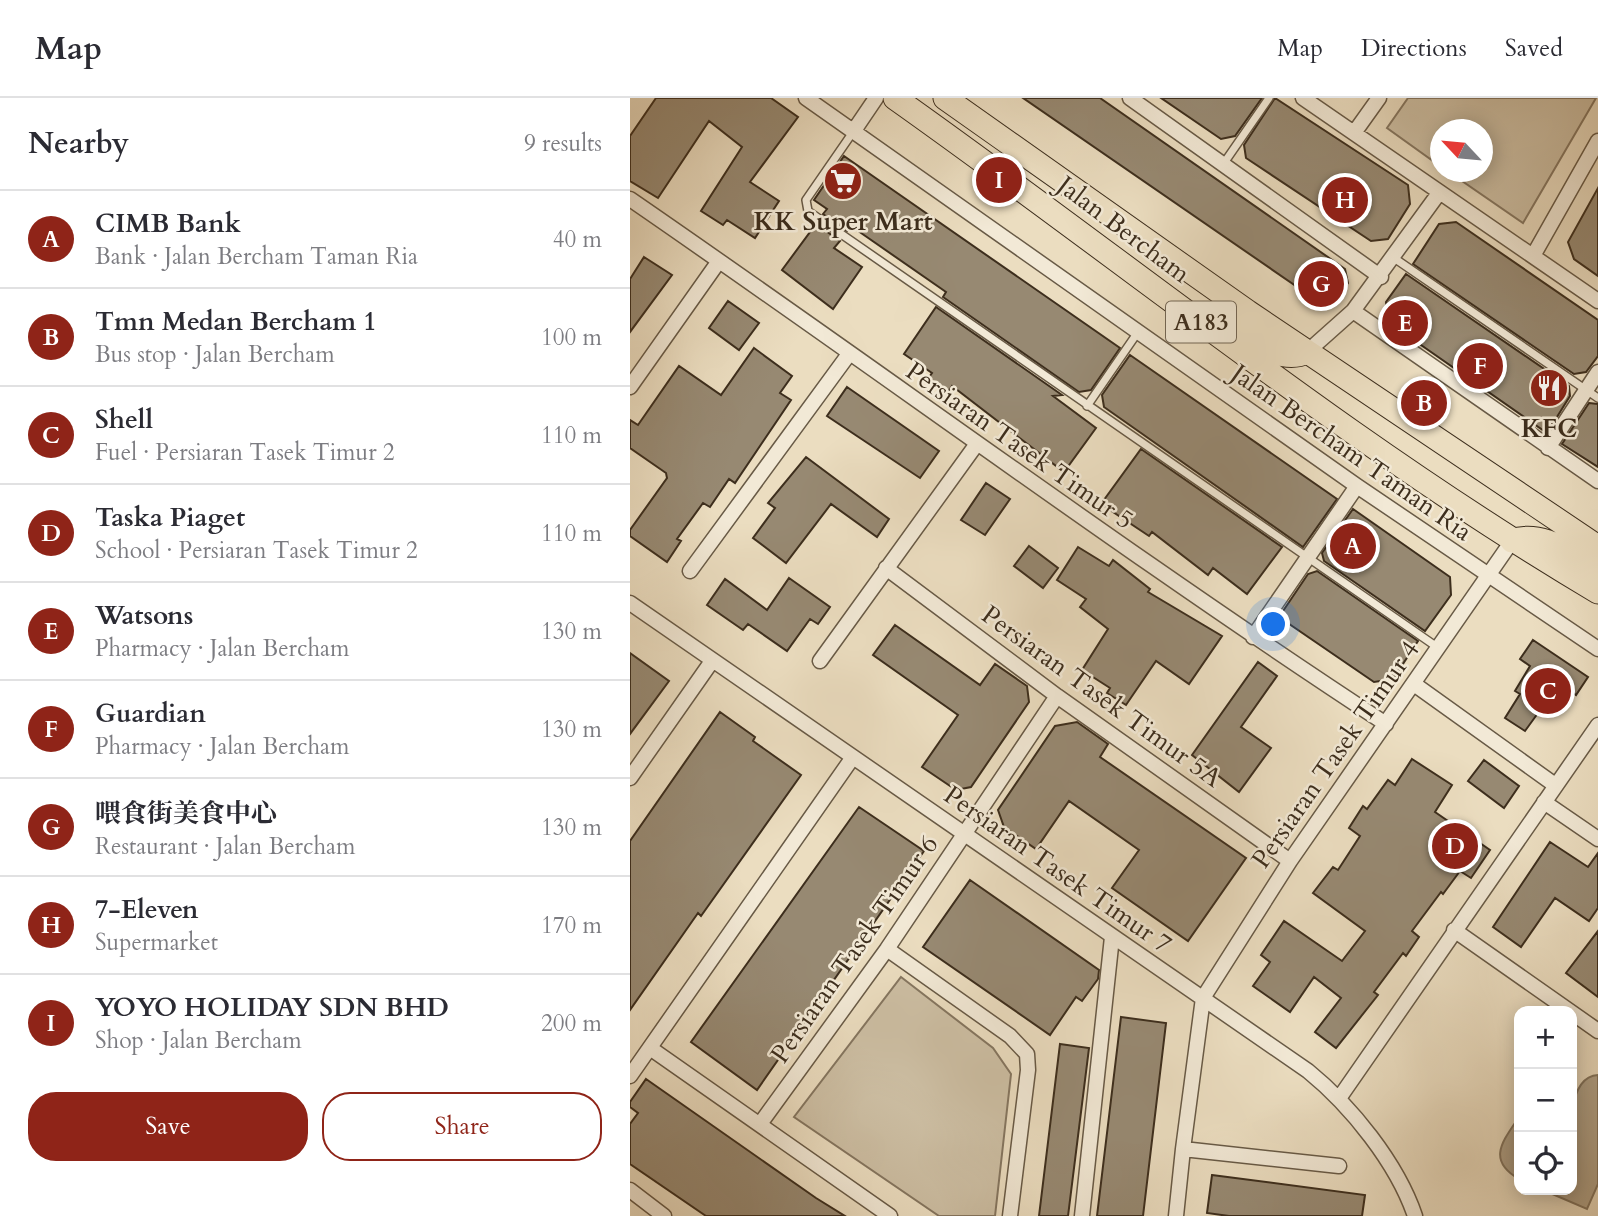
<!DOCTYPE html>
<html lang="en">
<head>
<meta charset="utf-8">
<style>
	body { margin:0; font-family:Cardo,"Noto Serif SC",serif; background:#f7f7f7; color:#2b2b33 }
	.controls { position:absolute; right:21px; bottom:21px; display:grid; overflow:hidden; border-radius:14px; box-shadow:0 4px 18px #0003 }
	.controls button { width:63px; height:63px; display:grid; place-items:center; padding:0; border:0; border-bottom:2px solid #e1e1e2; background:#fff; color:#2b2b33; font:35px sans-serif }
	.compass { position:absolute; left:800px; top:21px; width:63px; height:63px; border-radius:50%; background:#fff; box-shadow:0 4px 18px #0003; rotate:296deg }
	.you { position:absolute; left:644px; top:527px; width:24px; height:24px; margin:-18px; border:5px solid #fff; border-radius:50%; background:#1a73e8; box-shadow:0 0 0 10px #1a73e833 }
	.badge { display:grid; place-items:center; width:46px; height:46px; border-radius:50%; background:#8f2418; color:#fff; font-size:23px; font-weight:700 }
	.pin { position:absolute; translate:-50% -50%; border:4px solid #fff; box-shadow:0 2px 7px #0006 }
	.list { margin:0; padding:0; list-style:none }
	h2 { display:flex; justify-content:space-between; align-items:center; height:91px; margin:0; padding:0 28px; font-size:30px }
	h2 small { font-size:23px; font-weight:400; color:#7c7c81 }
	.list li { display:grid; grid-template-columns:46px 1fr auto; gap:21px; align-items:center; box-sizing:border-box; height:98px; padding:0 28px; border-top:2px solid #e1e1e2 }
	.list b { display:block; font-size:26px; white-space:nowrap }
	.list p { margin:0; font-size:23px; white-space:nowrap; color:#7c7c81 }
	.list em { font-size:23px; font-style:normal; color:#7c7c81 }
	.actions { display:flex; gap:14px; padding:21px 28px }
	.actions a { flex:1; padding:16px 0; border:2px solid #8f2418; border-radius:28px; text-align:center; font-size:24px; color:#8f2418 }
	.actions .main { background:#8f2418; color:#fff }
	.icon { flex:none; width:38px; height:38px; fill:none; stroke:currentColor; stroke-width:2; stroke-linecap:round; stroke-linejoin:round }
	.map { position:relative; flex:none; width:968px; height:1118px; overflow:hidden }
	header { display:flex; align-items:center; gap:42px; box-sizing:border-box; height:98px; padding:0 35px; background:#fff; border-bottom:2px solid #e1e1e2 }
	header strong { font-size:33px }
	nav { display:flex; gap:38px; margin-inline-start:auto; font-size:24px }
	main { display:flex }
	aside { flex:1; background:#fff }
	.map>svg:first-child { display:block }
</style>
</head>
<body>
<header>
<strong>Map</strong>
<nav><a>Map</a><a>Directions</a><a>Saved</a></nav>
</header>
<main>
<aside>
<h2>Nearby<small>9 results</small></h2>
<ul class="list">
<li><span class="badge">A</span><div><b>CIMB Bank</b><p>Bank · Jalan Bercham Taman Ria</p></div><em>40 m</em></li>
<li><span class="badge">B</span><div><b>Tmn Medan Bercham 1</b><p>Bus stop · Jalan Bercham</p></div><em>100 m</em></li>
<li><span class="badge">C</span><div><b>Shell</b><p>Fuel · Persiaran Tasek Timur 2</p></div><em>110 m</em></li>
<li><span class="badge">D</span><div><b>Taska Piaget</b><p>School · Persiaran Tasek Timur 2</p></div><em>110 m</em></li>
<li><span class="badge">E</span><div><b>Watsons</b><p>Pharmacy · Jalan Bercham</p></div><em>130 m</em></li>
<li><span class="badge">F</span><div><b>Guardian</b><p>Pharmacy · Jalan Bercham</p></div><em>130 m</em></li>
<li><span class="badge">G</span><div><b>喂食街美食中心</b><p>Restaurant · Jalan Bercham</p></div><em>130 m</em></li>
<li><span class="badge">H</span><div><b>7-Eleven</b><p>Supermarket</p></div><em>170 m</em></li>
<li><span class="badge">I</span><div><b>YOYO HOLIDAY SDN BHD</b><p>Shop · Jalan Bercham</p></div><em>200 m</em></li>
</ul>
<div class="actions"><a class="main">Save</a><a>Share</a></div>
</aside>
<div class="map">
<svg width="968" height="1118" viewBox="0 0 968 1118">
	<rect width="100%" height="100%" fill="#ebddc0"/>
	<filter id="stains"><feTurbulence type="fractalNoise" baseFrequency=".00286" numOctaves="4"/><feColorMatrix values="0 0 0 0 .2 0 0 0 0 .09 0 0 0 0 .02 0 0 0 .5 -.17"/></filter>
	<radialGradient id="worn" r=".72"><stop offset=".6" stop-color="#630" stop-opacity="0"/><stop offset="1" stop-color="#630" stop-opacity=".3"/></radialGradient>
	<path fill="#cdbfa4" stroke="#857660" stroke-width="2" d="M 778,0 L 966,0 L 893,125 L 819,74 L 852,74 L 852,32 L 810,32 L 810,68 L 757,30 Z
		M 271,879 L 363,950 L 381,976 L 365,1118 L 309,1118 L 164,1019 Z"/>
	<path fill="#b0a289" stroke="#82745e" stroke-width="2" d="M 968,977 L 968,1086 L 957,1111 L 913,1092 L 942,1092 C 942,1064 930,979 968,977 Z
		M 889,1019 L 889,1081 C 856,1062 873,1043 889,1019 Z"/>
	<path fill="#978972" stroke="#3d2e1d" stroke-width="2" d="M 26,0 L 141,0 L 168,19 L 120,84 L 149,103 L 125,140 L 97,122 L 93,127 L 71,113 L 112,49 L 79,23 L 28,100 L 0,83 L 0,38 Z
		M 393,0 L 470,0 L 715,171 L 718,185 L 705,204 L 692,206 Z
		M 531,0 L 632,0 L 605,38 L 591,41 Z
		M 645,0 L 778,87 L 780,106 L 758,141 L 741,143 L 616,60 L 614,47 Z
		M 214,58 L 490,250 L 461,292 L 449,294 L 313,199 L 316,194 L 221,128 L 217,133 L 193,116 L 197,111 L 184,102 Z
		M 968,90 L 968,178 L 944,161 L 938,144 Z
		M 826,124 L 968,222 L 968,258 L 956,274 L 944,276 L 783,166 L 809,126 Z
		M 186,126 L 210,143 L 204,150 L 232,169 L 203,211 L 152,172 Z
		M 14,159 L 42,177 L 0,234 L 0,181 Z
		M 776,176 L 939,288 L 940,298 L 917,335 L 758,224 L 756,204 Z
		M 98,203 L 129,225 L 109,252 L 79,230 Z
		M 306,209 L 432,297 L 423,298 L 466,330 L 434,374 L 322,288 L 317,296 L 297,282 L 302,275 L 274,256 Z
		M 124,250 L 162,278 L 150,295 L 161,302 L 105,385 L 99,381 L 80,409 L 73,405 L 47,441 L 51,443 L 37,464 L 0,438 L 0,432 L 37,380 L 36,375 L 0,350 L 0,322 L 8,327 L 49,268 L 91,297 Z
		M 500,257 L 707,401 L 673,449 L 474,309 L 472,297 Z
		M 217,289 L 309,353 L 290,380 L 197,318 Z
		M 959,305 L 968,306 L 968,369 L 932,346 Z
		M 511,351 L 652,449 L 617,496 L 583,470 L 578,477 L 522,434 L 519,438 L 471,406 Z
		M 176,359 L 259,421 L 247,439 L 201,406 L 156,465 L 123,440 L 145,410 L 138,405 Z
		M 356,385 L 380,401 L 355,437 L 331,422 Z
		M 723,411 L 820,479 L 821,497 L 795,533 L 694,463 L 692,455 Z
		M 399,448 L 428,470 L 413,490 L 384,468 Z
		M 448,449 L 479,468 L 483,462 L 520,491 L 518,494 L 592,538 L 559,586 L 526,563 L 496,607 L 477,595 L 480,590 L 452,572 L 478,531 L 450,509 L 456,501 L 427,482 Z
		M 687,473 L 788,543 L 763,581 L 744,584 L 649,519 L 678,476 Z
		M 159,480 L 200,509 L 188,526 L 180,521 L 157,553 L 118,526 L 113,532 L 77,507 L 95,481 L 137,512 Z
		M 265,527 L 350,587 L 365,566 L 397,588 L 399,604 L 341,689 L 326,692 L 292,669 L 328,617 L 243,557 Z
		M 903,542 L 958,579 L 946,597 L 929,586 L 895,633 L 875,620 L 890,596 L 885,593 L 900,568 L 890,561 Z
		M 0,555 L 39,583 L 0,636 Z
		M 628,564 L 647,578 L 611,629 L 641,650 L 609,694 L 562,657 Z
		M 90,614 L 125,639 L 123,643 L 171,677 L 71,818 L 68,815 L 0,912 L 0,743 Z
		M 447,624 L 478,646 L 470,659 L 616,760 L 558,843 L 482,790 L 509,752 L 439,703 L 406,751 L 374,729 L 368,712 L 425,628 Z
		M 782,661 L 822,687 L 805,714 L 860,752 L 841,780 L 830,773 L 813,796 L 811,794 L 782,833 L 789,839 L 776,858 L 773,855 L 744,894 L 748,897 L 706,950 L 685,934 L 711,900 L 684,879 L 660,914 L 623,888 L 640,864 L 631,857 L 654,823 L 712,863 L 735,833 L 683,795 L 703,769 L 708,772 L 730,738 L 719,730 L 733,708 L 737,711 L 758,682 L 765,687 Z
		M 854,662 L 889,688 L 874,710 L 838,683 Z
		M 229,709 L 294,753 L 127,992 L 61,944 Z
		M 920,744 L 958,769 L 968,755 L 968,810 L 959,823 L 925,800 L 891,849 L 863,829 Z
		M 340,782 L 469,872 L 468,881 L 452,903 L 446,899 L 420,937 L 293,849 Z
		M 968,833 L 968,899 L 936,875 Z
		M 491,919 L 536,925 L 513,1118 L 467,1118 Z
		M 430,946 L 459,950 L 438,1118 L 409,1118 Z
		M 16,981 L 186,1100 L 215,1118 L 76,1118 L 0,1066 L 0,1026 L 8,1015 L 0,1009 L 0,1004 Z
		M 582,1077 L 735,1097 L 732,1118 L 599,1118 L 577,1115 Z"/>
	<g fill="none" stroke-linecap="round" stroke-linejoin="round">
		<defs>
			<path id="lane" d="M 223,34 L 176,102 L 178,113 L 807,549
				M 594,65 L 639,0
				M 764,160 L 968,300
				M 457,308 L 508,234"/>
			<path id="street" d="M 176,0 L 727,388 L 968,551
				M 500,0 L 751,179
				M 673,0 L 968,203
				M 223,34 L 246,0
				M 724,35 L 749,0
				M 0,101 C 253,275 499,458 756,626
				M 903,158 L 968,43
				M 723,213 L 968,383
				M 677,254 L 723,213 L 809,95
				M 0,289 L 89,163
				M 918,350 L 968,274
				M 256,470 L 427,598 L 660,763
				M 60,473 L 219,256
				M 0,505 L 678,973 C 721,1008 767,1065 785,1118
				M 623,539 L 727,388
				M 190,563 L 346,347
				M 784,586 L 925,687
				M 0,680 L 82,563
				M 914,704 L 968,741
				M 824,832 L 968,933
				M 257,851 L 380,938 L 397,956 L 398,972 L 380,1118
				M 20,950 L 260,1118
				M 0,978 L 223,659
				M 710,999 L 968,627
				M 130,1026 L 257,851 L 427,598
				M 553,1051 L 573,900 L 660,763 L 882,443
				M 0,1092 L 34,1118
				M 452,1118 L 482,839
				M 546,1118 L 553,1051 L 709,1068"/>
			<path id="primary" d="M 265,0 C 498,165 721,348 968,494
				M 315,0 L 618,214 L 968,449
				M 590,220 C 614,236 647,268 677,254
				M 882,443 C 912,432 941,456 968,470"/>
		</defs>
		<use href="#lane" stroke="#685a46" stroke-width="10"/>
		<use href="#street" stroke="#685a46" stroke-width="17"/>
		<use href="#primary" stroke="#3d2e1d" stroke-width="25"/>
		<use href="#lane" stroke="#f2e9d6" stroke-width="7"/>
		<use href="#street" stroke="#f2e9d6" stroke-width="14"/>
		<use href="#primary" stroke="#ebddc0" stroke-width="23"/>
	</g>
	<defs>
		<symbol id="supermarket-disc" viewBox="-11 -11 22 22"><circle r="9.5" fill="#8f2418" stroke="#f2e9d6"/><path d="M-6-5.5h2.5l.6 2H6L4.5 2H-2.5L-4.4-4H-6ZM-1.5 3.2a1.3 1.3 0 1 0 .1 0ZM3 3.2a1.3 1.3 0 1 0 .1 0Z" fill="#fff"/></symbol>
		<symbol id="restaurant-disc" viewBox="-11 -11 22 22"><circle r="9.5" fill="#8f2418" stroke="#f2e9d6"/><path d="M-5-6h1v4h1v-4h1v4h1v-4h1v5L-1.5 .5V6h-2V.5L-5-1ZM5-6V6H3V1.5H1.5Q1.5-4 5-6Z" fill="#fff"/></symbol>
	</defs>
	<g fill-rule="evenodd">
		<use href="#supermarket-disc" x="191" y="61" width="44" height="44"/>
		<use href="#restaurant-disc" x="897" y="268" width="44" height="44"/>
	</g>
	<g text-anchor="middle" stroke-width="5" stroke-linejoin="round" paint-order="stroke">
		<rect fill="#f2e9d6" stroke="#736654" stroke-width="2" x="536" y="203.5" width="70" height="41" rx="5"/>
		<g font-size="24" font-weight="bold" fill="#3d2e1d">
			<text x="571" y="232">A183</text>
		</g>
		<g font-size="26" font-weight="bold" fill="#3d2e1d" stroke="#f2e9d6">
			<text x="213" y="132">KK Super Mart</text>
			<text x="919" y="339">KFC</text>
		</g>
		<g font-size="26" fill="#3d2e1d" stroke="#f2e9d6">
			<text transform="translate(494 131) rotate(37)" y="9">Jalan Bercham</text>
			<text transform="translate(390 347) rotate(35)" y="9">Persiaran Tasek Timur 5</text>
			<text transform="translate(722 354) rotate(35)" y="9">Jalan Bercham Taman Ria</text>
			<text transform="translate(472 598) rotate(36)" y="9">Persiaran Tasek Timur 5A</text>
			<text transform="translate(705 656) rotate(-55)" y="9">Persiaran Tasek Timur 4</text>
			<text transform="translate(428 771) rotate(35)" y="9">Persiaran Tasek Timur 7</text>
			<text transform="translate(224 851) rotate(-55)" y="9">Persiaran Tasek Timur 6</text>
		</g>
	</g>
	<rect width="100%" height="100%" filter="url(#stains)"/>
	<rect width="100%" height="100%" fill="url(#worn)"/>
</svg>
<div class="controls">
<button>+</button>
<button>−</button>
<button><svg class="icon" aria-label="locate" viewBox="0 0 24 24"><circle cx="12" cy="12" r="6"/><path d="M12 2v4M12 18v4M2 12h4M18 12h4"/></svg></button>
</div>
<svg class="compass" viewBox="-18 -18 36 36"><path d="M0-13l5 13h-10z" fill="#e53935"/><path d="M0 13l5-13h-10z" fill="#7c7c81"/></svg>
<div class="you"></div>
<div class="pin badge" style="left:723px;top:448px">A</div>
<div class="pin badge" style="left:794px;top:305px">B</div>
<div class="pin badge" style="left:918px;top:593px">C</div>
<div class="pin badge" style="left:825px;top:748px">D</div>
<div class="pin badge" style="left:775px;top:225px">E</div>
<div class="pin badge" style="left:850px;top:268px">F</div>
<div class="pin badge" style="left:691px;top:186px">G</div>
<div class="pin badge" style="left:715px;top:102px">H</div>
<div class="pin badge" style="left:369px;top:82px">I</div>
</div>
</main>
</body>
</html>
